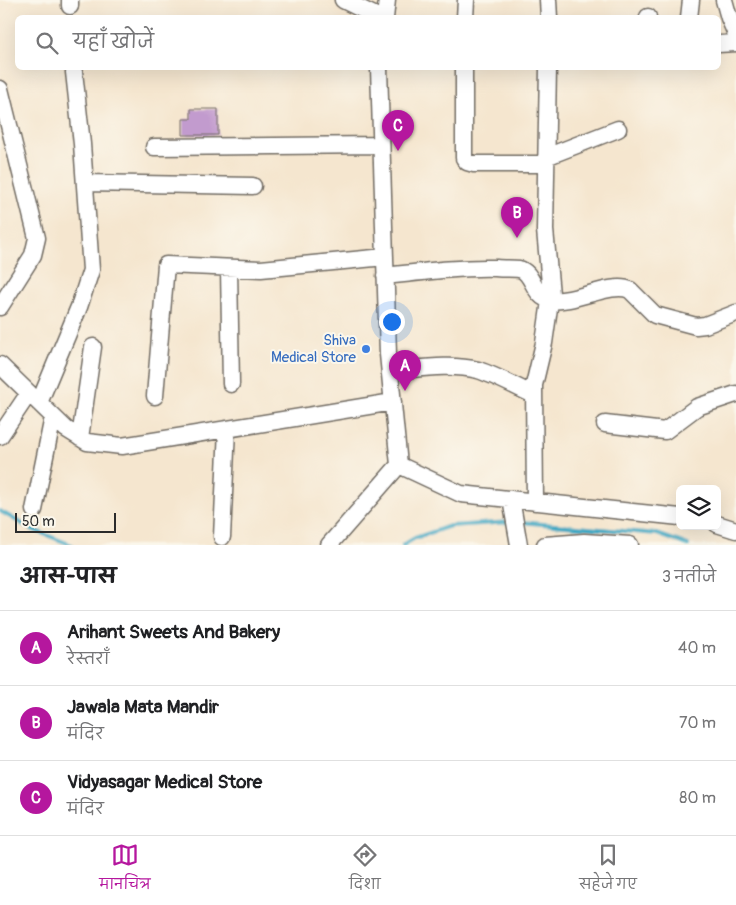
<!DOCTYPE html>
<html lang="hi">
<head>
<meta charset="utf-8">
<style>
	body { margin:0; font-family:Pangolin,"Playpen Sans Deva",sans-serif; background:#f2f2f2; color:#202124 }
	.controls { position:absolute; right:15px; bottom:15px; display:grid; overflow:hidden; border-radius:8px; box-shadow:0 5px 20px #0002 }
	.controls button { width:45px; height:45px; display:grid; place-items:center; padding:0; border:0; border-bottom:1px solid #e0e0e0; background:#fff; color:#202124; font:25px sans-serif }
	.scale { position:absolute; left:15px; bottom:12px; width:101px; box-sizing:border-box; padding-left:5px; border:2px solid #2b2b2b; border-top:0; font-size:14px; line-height:18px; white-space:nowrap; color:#2b2b2b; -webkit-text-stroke:4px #fbf7ec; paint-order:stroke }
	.you { position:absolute; left:391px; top:321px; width:18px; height:18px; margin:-12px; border:4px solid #fff; border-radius:50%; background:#1a73e8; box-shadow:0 0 0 8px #1a73e833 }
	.badge { display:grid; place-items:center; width:32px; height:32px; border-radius:50%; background:#b5179e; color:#fff; font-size:16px; font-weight:700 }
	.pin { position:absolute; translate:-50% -41px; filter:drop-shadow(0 1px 2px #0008) }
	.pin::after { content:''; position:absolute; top:26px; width:18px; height:15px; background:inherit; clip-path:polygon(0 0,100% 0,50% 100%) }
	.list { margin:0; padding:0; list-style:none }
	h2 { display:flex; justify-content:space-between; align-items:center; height:65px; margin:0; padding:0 20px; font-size:21px }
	h2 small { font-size:16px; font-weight:400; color:#757577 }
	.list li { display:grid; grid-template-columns:32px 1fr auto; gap:15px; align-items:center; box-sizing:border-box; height:75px; padding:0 20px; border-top:1px solid #e0e0e0 }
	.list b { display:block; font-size:19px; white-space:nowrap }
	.list p { margin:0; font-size:16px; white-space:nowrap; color:#757577 }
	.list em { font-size:16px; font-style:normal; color:#757577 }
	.icon { flex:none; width:28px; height:28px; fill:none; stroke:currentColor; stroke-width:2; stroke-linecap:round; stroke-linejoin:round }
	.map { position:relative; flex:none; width:736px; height:545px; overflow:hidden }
	.search { position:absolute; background:#fff; box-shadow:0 5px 20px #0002; left:15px; right:15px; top:15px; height:55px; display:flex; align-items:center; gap:12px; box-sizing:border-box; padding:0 18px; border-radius:8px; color:#757577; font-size:19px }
	.sheet { height:290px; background:#fff }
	nav { display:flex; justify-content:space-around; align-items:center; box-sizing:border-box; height:70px; border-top:1px solid #e0e0e0; background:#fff; font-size:14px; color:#757577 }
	nav a { display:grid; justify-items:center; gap:2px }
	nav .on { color:#b5179e }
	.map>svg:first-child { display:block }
</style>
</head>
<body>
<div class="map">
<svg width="736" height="545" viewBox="0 0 736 545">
	<rect width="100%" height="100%" fill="#fbf7ec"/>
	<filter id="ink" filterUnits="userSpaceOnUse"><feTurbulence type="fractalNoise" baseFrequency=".02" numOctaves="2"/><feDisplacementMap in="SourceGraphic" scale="10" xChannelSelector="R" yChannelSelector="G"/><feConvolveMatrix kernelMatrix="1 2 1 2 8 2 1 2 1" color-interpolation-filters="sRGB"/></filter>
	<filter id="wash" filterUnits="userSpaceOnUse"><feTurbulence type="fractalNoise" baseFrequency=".0096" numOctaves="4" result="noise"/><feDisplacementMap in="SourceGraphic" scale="20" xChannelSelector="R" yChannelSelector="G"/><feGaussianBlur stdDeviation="1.12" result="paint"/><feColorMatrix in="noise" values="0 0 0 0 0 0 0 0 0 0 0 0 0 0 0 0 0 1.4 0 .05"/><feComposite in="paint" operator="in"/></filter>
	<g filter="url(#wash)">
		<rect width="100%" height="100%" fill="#f5e6cf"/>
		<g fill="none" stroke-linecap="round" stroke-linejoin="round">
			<path stroke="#43a8c3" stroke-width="4" d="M 0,511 L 31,529 L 72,545
				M 520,522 L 657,534 L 688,545
				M 403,545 L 415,538 L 450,526 L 511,522"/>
		</g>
		<g id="blocks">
			<path fill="#c29bce" d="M 191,109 L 218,109 L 218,135 L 183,135 L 183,119 L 191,119 Z"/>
		</g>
	</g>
	<g filter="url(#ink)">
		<use href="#blocks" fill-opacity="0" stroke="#726c64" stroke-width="1"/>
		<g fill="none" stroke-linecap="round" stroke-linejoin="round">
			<defs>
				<path id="minor" d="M 70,0 L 70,6
					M 343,0 L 380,18
					M 548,0 L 549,18
					M 724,0 L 729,18 L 736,34
					M 648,17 L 648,18
					M 385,18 L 387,0
					M 465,18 L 466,0
					M 689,18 L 691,0
					M 718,44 L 736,43
					M 464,68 L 464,158 L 467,162 L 474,164 L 546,164
					M 0,89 L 37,238 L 33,255 L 0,307
					M 154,147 L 381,145
					M 546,157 L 618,129
					M 85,183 L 253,186
					M 229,268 L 231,384
					M 385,276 C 422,272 459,267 496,268 C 504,269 512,268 519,269 C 534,272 532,297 551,300 C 573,304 612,281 630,290 L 655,315 L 696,326 L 705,325 L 736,313
					M 0,365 L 66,429 L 87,442 L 122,446 L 393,402
					M 390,371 C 418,369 450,363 478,370 C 497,376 516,387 534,395
					M 155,396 L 166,265 L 261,269 L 385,257
					M 39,403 L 79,307 L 91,270 L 82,144 L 74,72
					M 605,424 L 665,431 L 697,407 L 736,394
					M 0,436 L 29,393
					M 80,438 L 93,347
					M 399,465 L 461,494 L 680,517
					M 511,499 L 519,545
					M 535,502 L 534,385 L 544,343 L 551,294 L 545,230 L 548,68
					M 34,510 L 53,417
					M 717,524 L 736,530
					M 222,537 L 227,429
					M 329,545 L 399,465 L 388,354 L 379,68
					M 545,545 L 584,542 L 630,545"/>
			</defs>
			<use href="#minor" stroke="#726c64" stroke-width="19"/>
			<use href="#minor" stroke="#fff" stroke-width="16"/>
		</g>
	</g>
	<circle fill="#3f7fe0" stroke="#fbf7ec" stroke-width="2" cx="366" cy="349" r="5"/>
	<g text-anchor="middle" stroke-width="4" stroke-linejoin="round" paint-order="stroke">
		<g font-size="15" fill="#366cbe" stroke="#fbf7ec" text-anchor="end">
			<text x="356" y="345">Shiva<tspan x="356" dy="17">Medical Store</tspan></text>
		</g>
	</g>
</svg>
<div class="controls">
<button><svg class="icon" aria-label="layers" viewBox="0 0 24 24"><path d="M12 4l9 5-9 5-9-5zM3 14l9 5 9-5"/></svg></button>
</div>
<div class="scale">50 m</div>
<div class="you"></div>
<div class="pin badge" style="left:405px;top:391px">A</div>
<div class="pin badge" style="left:517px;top:238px">B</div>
<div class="pin badge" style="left:398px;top:151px">C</div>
<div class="search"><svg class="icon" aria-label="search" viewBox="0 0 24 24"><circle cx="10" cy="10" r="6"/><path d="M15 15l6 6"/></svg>यहाँ खोजें</div>
</div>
<section class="sheet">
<h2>आस-पास<small>3 नतीजे</small></h2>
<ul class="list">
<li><span class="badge">A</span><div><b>Arihant Sweets And Bakery</b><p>रेस्तराँ</p></div><em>40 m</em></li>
<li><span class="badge">B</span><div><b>Jawala Mata Mandir</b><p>मंदिर</p></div><em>70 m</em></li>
<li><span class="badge">C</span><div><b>Vidyasagar Medical Store</b><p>मंदिर</p></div><em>80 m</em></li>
</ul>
</section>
<nav>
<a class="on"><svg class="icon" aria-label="map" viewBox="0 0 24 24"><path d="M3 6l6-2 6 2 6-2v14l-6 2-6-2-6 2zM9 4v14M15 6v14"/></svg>मानचित्र</a>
<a><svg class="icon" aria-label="directions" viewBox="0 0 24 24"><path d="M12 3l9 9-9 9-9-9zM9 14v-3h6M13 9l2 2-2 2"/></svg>दिशा</a>
<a><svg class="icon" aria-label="saved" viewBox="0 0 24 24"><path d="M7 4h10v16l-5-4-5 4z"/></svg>सहेजे गए</a>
</nav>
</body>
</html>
